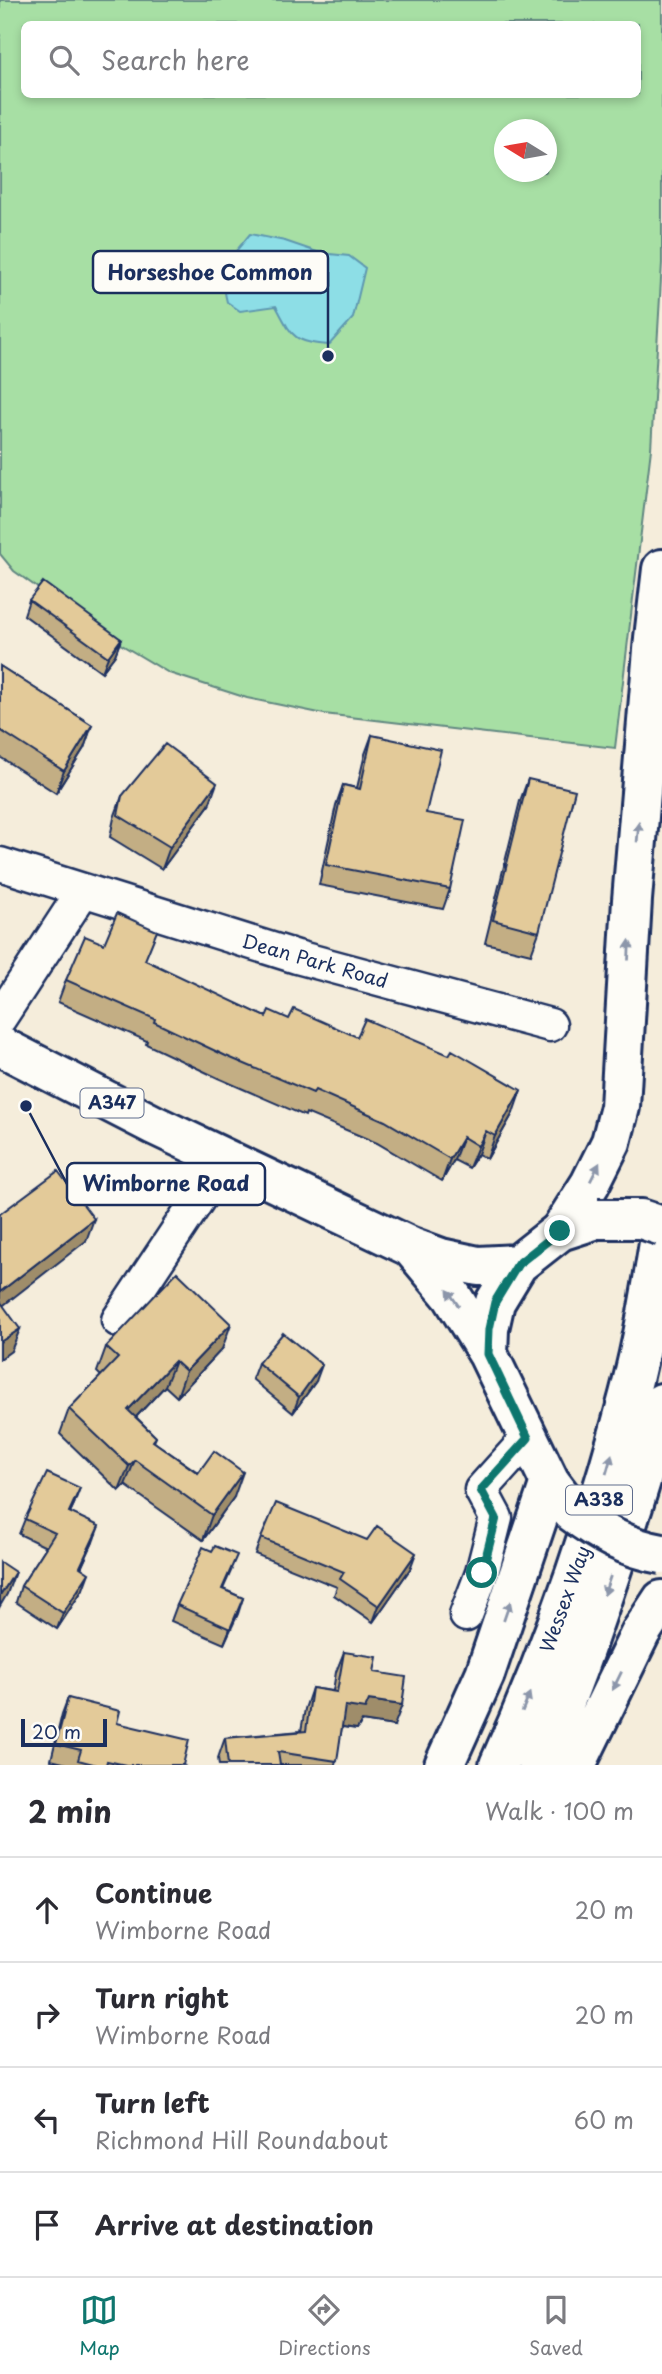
<!DOCTYPE html>
<html lang="en">
<head>
<meta charset="utf-8">
<style>
	body { margin:0; font-family:"Playpen Sans",sans-serif; background:#f7f7f7; color:#2b2b33 }
	.compass { position:absolute; left:494px; top:119px; width:63px; height:63px; border-radius:50%; background:#fff; box-shadow:0 4px 10px #0003; rotate:281deg }
	.scale { position:absolute; left:21px; bottom:18px; width:86px; box-sizing:border-box; padding-left:7px; border:4px solid #1b2f5e; border-top:0; font-size:19px; line-height:24px; white-space:nowrap; color:#1b2f5e; -webkit-text-stroke:5px #fdfcf7; paint-order:stroke }
	.stop { position:absolute; width:21px; height:21px; margin:-16px; border:5px solid #0f766e; border-radius:50%; background:#fff }
	.stop.end { background:#0f766e; border-color:#fff; box-shadow:0 2px 7px #0008 }
	.list { margin:0; padding:0; list-style:none }
	h2 { display:flex; justify-content:space-between; align-items:center; height:91px; margin:0; padding:0 28px; font-size:30px }
	h2 small { font-size:23px; font-weight:400; color:#7c7c81 }
	.list li { display:grid; grid-template-columns:46px 1fr auto; gap:21px; align-items:center; box-sizing:border-box; height:105px; padding:0 28px; border-top:2px solid #e1e1e2 }
	.list b { display:block; font-size:26px; white-space:nowrap }
	.list p { margin:0; font-size:23px; white-space:nowrap; color:#7c7c81 }
	.list em { font-size:23px; font-style:normal; color:#7c7c81 }
	.icon { flex:none; width:38px; height:38px; fill:none; stroke:currentColor; stroke-width:2; stroke-linecap:round; stroke-linejoin:round }
	.map { position:relative; flex:none; width:662px; height:1765px; overflow:hidden }
	.search { position:absolute; background:#fff; box-shadow:0 4px 10px #0003; left:21px; right:21px; top:21px; height:77px; display:flex; align-items:center; gap:18px; box-sizing:border-box; padding:0 24px; border-radius:10px; color:#7c7c81; font-size:26px }
	.sheet { height:511px; background:#fff }
	nav { display:flex; justify-content:space-around; align-items:center; box-sizing:border-box; height:98px; border-top:2px solid #e1e1e2; background:#fff; font-size:19px; color:#7c7c81 }
	nav a { display:grid; justify-items:center; gap:4px }
	nav .on { color:#0f766e }
	.map>svg:first-child { display:block }
</style>
</head>
<body>
<div class="map">
<svg width="662" height="1765" viewBox="0 0 662 1765">
	<rect width="100%" height="100%" fill="#f5eddb"/>
	<filter id="ink" filterUnits="userSpaceOnUse"><feTurbulence type="fractalNoise" baseFrequency=".0143" numOctaves="2"/><feDisplacementMap in="SourceGraphic" scale="14" xChannelSelector="R" yChannelSelector="G"/><feConvolveMatrix kernelMatrix="1 2 1 2 8 2 1 2 1" color-interpolation-filters="sRGB"/></filter>
	<g filter="url(#ink)">
		<path fill="#a7dfa4" stroke="#618781" stroke-width="2" fill-rule="evenodd" d="M 0,0 L 662,0 L 662,263 L 651,449 L 615,748 L 324,714 L 247,698 L 169,673 L 95,629 L 14,571 L 0,554 ZM 24,24 L 638,24 L 638,94 L 24,94 ZM 504,130 L 546,130 L 546,172 L 504,172 Z"/>
		<path fill="#8ddee6" stroke="#5f98b0" stroke-width="2" d="M 250,234 L 285,241 L 320,253 L 349,256 L 365,268 L 353,318 L 329,345 C 293,343 292,336 276,306 L 240,311 L 227,302 C 218,267 229,260 250,234 Z"/>
		<g fill="none" stroke-linecap="round" stroke-linejoin="round">
			<defs>
				<path id="minor" d="M 0,864 L 297,957 L 550,1025
					M 0,1018 L 83,891
					M 118,1320 L 225,1159
					M 466,1615 L 482,1573 L 496,1518 L 481,1490 L 528,1438"/>
				<path id="major" d="M 0,1046 L 154,1125 L 411,1247 L 441,1258 L 478,1266 L 518,1264
					M 411,1247 L 452,1296 L 488,1354 L 550,1482 L 571,1510
					M 488,1354 L 489,1329 L 495,1302 L 518,1264 L 560,1231 L 591,1221"/>
				<path id="highway" d="M 560,1231 L 590,1184 L 611,1142 L 620,1107 L 632,900 L 654,638 L 662,569
					M 444,1765 L 485,1674 L 550,1482
					M 499,1765 C 553,1646 596,1521 629,1395 C 644,1339 653,1281 662,1224
					M 538,1765 C 568,1700 591,1631 614,1563 C 632,1511 650,1457 662,1403
					M 576,1765 L 641,1632 L 662,1600"/>
			</defs>
			<use href="#minor" stroke="#1b2f5e" stroke-width="37"/>
			<use href="#major" stroke="#1b2f5e" stroke-width="44"/>
			<use href="#highway" stroke="#1b2f5e" stroke-width="44"/>
			<use href="#minor" stroke="#fdfcf7" stroke-width="32"/>
			<use href="#major" stroke="#fdfcf7" stroke-width="38"/>
			<use href="#highway" stroke="#fdfcf7" stroke-width="38"/>
			<defs>
				<path id="major-bridge" d="M 598,1219 L 641,1219 L 662,1226
					M 572,1512 C 600,1533 627,1548 662,1554"/>
			</defs>
			<use href="#major-bridge" stroke="#1b2f5e" stroke-width="44" stroke-linecap="butt"/>
			<use href="#major-bridge" stroke="#fdfcf7" stroke-width="38"/>
		</g>
		<path fill="#c3ae84" stroke="#1b2f5e" stroke-width="2" d="M 29,600 L 121,639 L 115,655 L 102,672 L 24,615 Z
			M 0,666 L 92,725 L 84,748 L 56,793 L 0,757 Z
			M 372,735 L 426,813 L 450,889 L 443,909 L 319,885 L 336,805 L 343,785 L 357,788 L 365,754 Z
			M 528,779 L 539,932 L 531,954 L 485,943 L 520,801 Z
			M 122,796 L 209,805 L 162,869 L 110,837 L 114,818 Z
			M 104,944 L 266,1017 L 513,1113 L 487,1159 L 478,1154 L 469,1168 L 454,1160 L 442,1181 L 377,1143 L 306,1113 L 305,1116 L 218,1078 L 146,1044 L 147,1041 L 58,1002 L 66,980 Z
			M 106,1347 L 222,1349 L 177,1397 L 165,1386 L 136,1417 L 156,1437 L 154,1442 L 234,1497 L 203,1540 L 125,1485 L 119,1491 L 60,1434 L 69,1409 L 101,1376 L 97,1372 Z
			M 258,1363 L 316,1381 L 293,1413 L 252,1379 Z
			M 74,1504 L 70,1512 L 93,1542 L 81,1568 L 83,1589 L 57,1629 L 16,1602 L 21,1586 L 46,1547 L 19,1534 L 25,1519 Z
			M 261,1538 L 410,1569 L 373,1622 L 334,1595 L 337,1587 L 255,1554 Z
			M 231,1571 L 223,1589 L 243,1598 L 224,1644 L 171,1621 L 177,1605 Z
			M 344,1652 L 374,1672 L 394,1726 L 362,1721 L 357,1729 L 342,1727 L 335,1765 L 219,1765 L 218,1758 L 225,1738 L 301,1731 L 305,1709 L 312,1688 L 333,1691 L 336,1672 Z
			M 68,1698 L 117,1723 L 183,1765 L 71,1765 L 51,1760 L 62,1714 Z"/>
		<path fill="#9f8d6b" stroke="#1b2f5e" stroke-width="2" d="M 121,639 L 115,655 L 102,672 L 108,657 Z
			M 92,725 L 84,748 L 56,793 L 64,771 Z
			M 217,783 L 209,805 L 162,869 L 170,847 Z
			M 521,1090 L 513,1113 L 487,1159 L 495,1136 Z
			M 486,1131 L 478,1154 L 469,1168 L 478,1146 Z
			M 463,1137 L 454,1160 L 442,1181 L 450,1159 Z
			M 94,1219 L 86,1241 L 0,1308 L 0,1292 Z
			M 231,1324 L 222,1349 L 177,1397 L 186,1371 Z
			M 20,1329 L 11,1351 L 0,1359 L 0,1342 Z
			M 175,1361 L 165,1386 L 119,1435 L 128,1410 Z
			M 322,1365 L 316,1381 L 293,1413 L 299,1397 Z
			M 135,1460 L 125,1485 L 119,1491 L 129,1466 Z
			M 243,1472 L 234,1497 L 203,1540 L 212,1515 Z
			M 80,1488 L 74,1504 L 63,1528 L 69,1512 Z
			M 99,1526 L 93,1542 L 74,1583 L 80,1567 Z
			M 416,1553 L 410,1569 L 373,1622 L 379,1606 Z
			M 15,1572 L 7,1594 L 0,1606 L 0,1596 Z
			M 89,1573 L 83,1589 L 57,1629 L 63,1613 Z
			M 243,1598 L 238,1614 L 224,1644 L 230,1629 Z
			M 369,1700 L 402,1705 L 394,1726 L 362,1721 L 357,1729 L 337,1726 L 345,1706 Z"/>
		<path fill="#e3ca99" stroke="#1b2f5e" stroke-width="2" d="M 43,582 L 121,639 L 108,657 L 29,600 Z
			M 0,666 L 92,725 L 64,771 L 0,730 Z
			M 372,735 L 441,750 L 426,813 L 465,820 L 450,889 L 326,865 L 343,785 L 360,789 Z
			M 165,744 L 217,783 L 170,847 L 118,815 L 122,796 Z
			M 528,779 L 575,790 L 539,932 L 493,920 Z
			M 117,913 L 157,931 L 145,960 L 266,1017 L 269,1010 L 289,1019 L 294,1009 L 357,1037 L 365,1019 L 449,1055 L 452,1050 L 521,1090 L 495,1136 L 486,1131 L 478,1146 L 463,1137 L 450,1159 L 385,1121 L 315,1090 L 313,1093 L 226,1056 L 154,1022 L 155,1019 L 66,980 L 85,936 L 104,944 Z
			M 58,1171 L 94,1219 L 0,1292 L 0,1214 Z
			M 177,1272 L 231,1324 L 186,1371 L 175,1361 L 128,1410 L 156,1437 L 153,1441 L 198,1473 L 214,1451 L 243,1472 L 212,1515 L 135,1460 L 129,1466 L 69,1409 L 118,1358 L 106,1347 Z
			M 0,1301 L 20,1329 L 0,1342 Z
			M 283,1333 L 322,1365 L 299,1397 L 258,1363 Z
			M 47,1473 L 80,1488 L 69,1512 L 99,1526 L 80,1567 L 89,1573 L 63,1613 L 21,1586 L 55,1533 L 25,1519 Z
			M 276,1503 L 367,1540 L 377,1526 L 416,1553 L 379,1606 L 340,1579 L 344,1572 L 261,1538 Z
			M 215,1546 L 237,1555 L 222,1589 L 243,1598 L 230,1629 L 177,1605 L 203,1547 L 212,1551 Z
			M 0,1562 L 15,1572 L 0,1596 Z
			M 344,1652 L 377,1657 L 374,1672 L 406,1677 L 402,1705 L 369,1700 L 365,1709 L 345,1706 L 337,1761 L 278,1752 L 280,1765 L 228,1765 L 225,1738 L 306,1731 L 312,1688 L 337,1692 Z
			M 68,1698 L 120,1711 L 117,1723 L 189,1740 L 183,1765 L 126,1765 L 107,1761 L 106,1765 L 97,1765 L 78,1760 L 81,1750 L 56,1744 Z"/>
		<defs><path id="oneway-solid" d="M-6-.8H1V-3.2L6.5 0L1 3.2V.8H-6Z" transform="scale(1.75)"/></defs>
		<g fill="#8c96aa">
			<use href="#oneway-solid" transform="translate(638 832) rotate(-85)"/>
			<use href="#oneway-solid" transform="translate(629 950) rotate(-87)"/>
			<use href="#oneway-solid" transform="translate(595 1172) rotate(-63)"/>
			<use href="#oneway-solid" transform="translate(453 1298) rotate(-125)"/>
			<use href="#oneway-solid" transform="translate(609 1464) rotate(-74)"/>
			<use href="#oneway-solid" transform="translate(607 1586) rotate(109)"/>
			<use href="#oneway-solid" transform="translate(507 1611) rotate(-71)"/>
			<use href="#oneway-solid" transform="translate(617 1681) rotate(116)"/>
			<use href="#oneway-solid" transform="translate(526 1702) rotate(-68)"/>
		</g>
	</g>
	<g fill="none" stroke-linecap="round" stroke-linejoin="round" filter="url(#ink)">
		<path stroke="#0f766e" stroke-width="9" d="M 482,1573 L 496,1518 L 481,1490 L 528,1438 L 488,1354 L 489,1329 L 495,1302 L 518,1264 L 560,1231"/>
	</g>
	<g text-anchor="middle" stroke-width="5" stroke-linejoin="round" paint-order="stroke">
		<g fill="#fdfcf7" stroke="#5f6c8c" stroke-width="2">
			<rect x="80.5" y="1088.5" width="63" height="29" rx="5"/>
			<rect x="566" y="1485.5" width="66" height="29" rx="5"/>
		</g>
		<g font-size="18" font-weight="bold" fill="#1b2f5e">
			<text x="112" y="1109">A347</text>
			<text x="599" y="1506">A338</text>
		</g>
		<g font-size="19" fill="#1b2f5e" stroke="#fdfcf7">
			<text transform="translate(315 961) rotate(16)" y="7">Dean Park Road</text>
			<text transform="translate(565 1599) rotate(-70)" y="7">Wessex Way</text>
		</g>
	</g>
	<path fill="none" stroke="#1b2f5e" stroke-width="2.5" d="M328 356L328 272M26 1106L67 1184"/>
	<g fill="#1b2f5e" stroke="#fdfcf7" stroke-width="2.5">
		<circle cx="328" cy="356" r="7"/>
		<circle cx="26" cy="1106" r="7"/>
	</g>
	<g fill="#fdfcf7" stroke="#1b2f5e" stroke-width="2.5">
		<rect x="93" y="251" width="235" height="42" rx="7"/>
		<rect x="67" y="1163" width="198" height="42" rx="7"/>
	</g>
	<g font-size="21" text-anchor="middle" font-weight="bold" fill="#1b2f5e">
		<text x="210" y="280">Horseshoe Common</text>
		<text x="166" y="1191">Wimborne Road</text>
	</g>
</svg>
<svg class="compass" viewBox="-18 -18 36 36"><path d="M0-13l5 13h-10z" fill="#e53935"/><path d="M0 13l5-13h-10z" fill="#7c7c81"/></svg>
<div class="scale">20 m</div>
<div class="stop" style="left:482px;top:1573px"></div>
<div class="stop end" style="left:560px;top:1231px"></div>
<div class="search"><svg class="icon" aria-label="search" viewBox="0 0 24 24"><circle cx="10" cy="10" r="6"/><path d="M15 15l6 6"/></svg>Search here</div>
</div>
<section class="sheet">
<h2>2 min<small>Walk · 100 m</small></h2>
<ul class="list">
<li><svg class="icon" aria-label="ahead" viewBox="0 0 24 24"><path d="M12 20V5M6 11l6-6 6 6"/></svg><div><b>Continue</b><p>Wimborne Road</p></div><em>20 m</em></li>
<li><svg class="icon" aria-label="right" viewBox="0 0 24 24"><path d="M7 20v-9h11M14 6l5 5-5 5"/></svg><div><b>Turn right</b><p>Wimborne Road</p></div><em>20 m</em></li>
<li><svg class="icon" aria-label="left" viewBox="0 0 24 24"><path d="M17 20v-9H6M10 6l-5 5 5 5"/></svg><div><b>Turn left</b><p>Richmond Hill Roundabout</p></div><em>60 m</em></li>
<li><svg class="icon" aria-label="arrive" viewBox="0 0 24 24"><path d="M6 21V4h12l-3 4 3 4H6"/></svg><div><b>Arrive at destination</b></div></li>
</ul>
</section>
<nav>
<a class="on"><svg class="icon" aria-label="map" viewBox="0 0 24 24"><path d="M3 6l6-2 6 2 6-2v14l-6 2-6-2-6 2zM9 4v14M15 6v14"/></svg>Map</a>
<a><svg class="icon" aria-label="directions" viewBox="0 0 24 24"><path d="M12 3l9 9-9 9-9-9zM9 14v-3h6M13 9l2 2-2 2"/></svg>Directions</a>
<a><svg class="icon" aria-label="saved" viewBox="0 0 24 24"><path d="M7 4h10v16l-5-4-5 4z"/></svg>Saved</a>
</nav>
</body>
</html>
